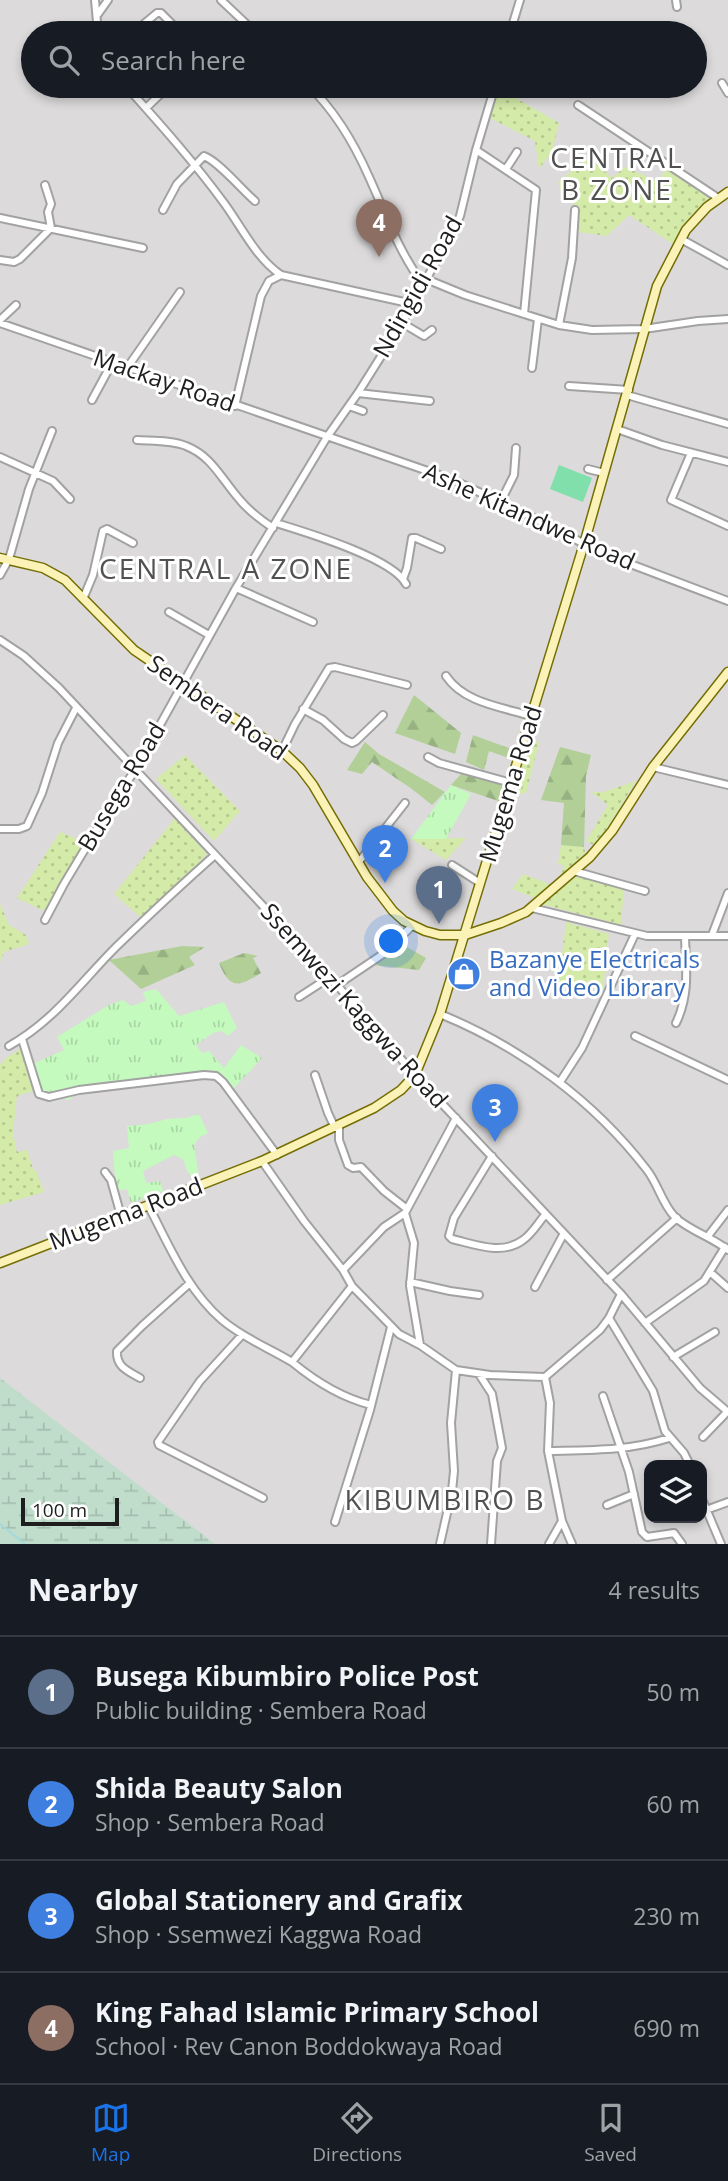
<!DOCTYPE html>
<html lang="en">
<head>
<meta charset="utf-8">
<style>
	body { margin:0; font-family:"Open Sans",sans-serif; background:#20242c; color:#f1f3f6 }
	.controls { position:absolute; right:21px; bottom:21px; display:grid; overflow:hidden; border-radius:14px; box-shadow:0 4px 10px #0003 }
	.controls button { width:63px; height:63px; display:grid; place-items:center; padding:0; border:0; border-bottom:2px solid #363941; background:#171b24; color:#f1f3f6; font:35px sans-serif }
	.scale { position:absolute; left:21px; bottom:18px; width:98px; box-sizing:border-box; padding-left:7px; border:4px solid #1e1e1e; border-top:0; font-size:19px; line-height:24px; white-space:nowrap; color:#1e1e1e; -webkit-text-stroke:5px #fff; paint-order:stroke }
	.you { position:absolute; left:392px; top:942px; width:24px; height:24px; margin:-18px; border:5px solid #fff; border-radius:50%; background:#1a73e8; box-shadow:0 0 0 10px #1a73e833 }
	.badge { display:grid; place-items:center; width:46px; height:46px; border-radius:50%; background:#1a73e8; color:#fff; font-size:23px; font-weight:700 }
	.pin { position:absolute; translate:-50% -58px; filter:drop-shadow(0 2px 4px #0008) }
	.pin::after { content:''; position:absolute; top:37px; width:24px; height:21px; background:inherit; clip-path:polygon(0 0,100% 0,50% 100%) }
	.list { margin:0; padding:0; list-style:none }
	h2 { display:flex; justify-content:space-between; align-items:center; height:91px; margin:0; padding:0 28px; font-size:30px }
	h2 small { font-size:23px; font-weight:400; color:#9ea1a6 }
	.list li { display:grid; grid-template-columns:46px 1fr auto; gap:21px; align-items:center; box-sizing:border-box; height:112px; padding:0 28px; border-top:2px solid #363941 }
	.list b { display:block; font-size:26px; white-space:nowrap }
	.list p { margin:0; font-size:23px; white-space:nowrap; color:#9ea1a6 }
	.list em { font-size:23px; font-style:normal; color:#9ea1a6 }
	.icon { flex:none; width:38px; height:38px; fill:none; stroke:currentColor; stroke-width:2; stroke-linecap:round; stroke-linejoin:round }
	.map { position:relative; flex:none; width:728px; height:1544px; overflow:hidden }
	.search { position:absolute; background:#171b24; box-shadow:0 4px 10px #0003; left:21px; right:21px; top:21px; height:77px; display:flex; align-items:center; gap:18px; box-sizing:border-box; padding:0 24px; border-radius:38px; color:#9ea1a6; font-size:26px }
	.sheet { height:539px; background:#171b24 }
	nav { display:flex; justify-content:space-around; align-items:center; box-sizing:border-box; height:98px; border-top:2px solid #363941; background:#171b24; font-size:19px; color:#9ea1a6 }
	nav a { display:grid; justify-items:center; gap:4px }
	nav .on { color:#1a73e8 }
	.map>svg:first-child { display:block }
</style>
</head>
<body>
<div class="map">
<svg width="728" height="1544" viewBox="0 0 728 1544">
	<defs>
		<pattern id="grass-dots" width="8" height="8" patternUnits="userSpaceOnUse" patternTransform="scale(1.75)"><rect width="8" height="8" fill="#d4eaa8"/><path d="M2 2h.1M6 6h.1" fill="none" stroke="#b6c890" stroke-width="1.8" stroke-linecap="round"/></pattern>
		<pattern id="forest-firs" width="22" height="20" patternUnits="userSpaceOnUse" patternTransform="scale(1.75)"><rect width="22" height="20" fill="#b1cf97"/><path d="M5 1l3.5 6h-7zM16 11l3.5 6h-7z" fill="#98b182"/></pattern>
		<pattern id="wetland-marsh" width="20" height="14" patternUnits="userSpaceOnUse" patternTransform="scale(1.75)"><rect width="20" height="14" fill="#c0ddcb"/><path d="M1 5h8M5 5V1M11 12h8M15 12V8" fill="none" stroke="#a5bdae"/></pattern>
		<pattern id="park-tufts" width="24" height="20" patternUnits="userSpaceOnUse" patternTransform="scale(1.75)"><rect width="24" height="20" fill="#c5fabf"/><path d="M3 7l-1-3M5 7V3M7 7l1-3M15 17l-1-3M17 17v-4M19 17l1-3" fill="none" stroke="#a9d6a4"/></pattern>
	</defs>
	<rect width="100%" height="100%" fill="#efe9e3"/>
	<path fill="#dcdadb" fill-rule="evenodd" d="M 0,0 L 728,0 L 728,1544 L 0,1544 ZM 33,33 L 695,33 L 695,86 L 33,86 ZM 649,1465 L 702,1465 L 702,1518 L 649,1518 Z"/>
	<path fill="url(#grass-dots)" d="M 500,89 L 559,123 L 552,152 L 539,169 L 535,141 L 488,117 Z
		M 589,157 L 612,178 L 625,167 L 657,181 L 668,168 L 700,189 L 710,199 L 690,220 L 673,244 L 629,215 L 607,236 L 578,232 L 579,207 L 563,198 L 558,182 Z
		M 527,738 L 539,743 L 526,793 L 513,794 Z
		M 185,755 L 240,811 L 214,841 L 156,779 Z
		M 636,781 L 596,846 L 586,841 L 608,805 L 591,792 L 603,792 Z
		M 175,818 L 207,854 L 144,920 L 114,894 Z
		M 60,832 L 88,843 L 44,911 L 17,898 Z
		M 466,838 L 446,860 L 411,839 Z
		M 561,845 L 584,847 L 586,856 L 558,881 L 564,865 L 558,864 Z
		M 523,874 L 552,885 L 535,898 L 512,889 Z
		M 578,875 L 624,887 L 621,925 L 541,904 Z
		M 0,904 L 9,925 L 26,935 L 29,944 L 4,952 L 0,962 Z
		M 566,922 L 609,934 L 603,990 L 558,987 Z
		M 23,1047 L 27,1058 L 35,1063 L 39,1089 L 17,1096 L 13,1133 L 17,1152 L 27,1150 L 33,1169 L 36,1171 L 44,1192 L 0,1205 L 0,1065 L 6,1058 Z"/>
	<path fill="url(#forest-firs)" d="M 414,695 L 461,733 L 455,754 L 395,733 Z
		M 473,735 L 517,751 L 514,760 L 489,751 L 484,770 L 466,762 Z
		M 365,742 L 379,754 L 445,792 L 432,805 L 412,789 L 372,762 L 362,774 L 347,770 Z
		M 560,747 L 591,755 L 586,776 L 584,847 L 561,845 L 564,803 L 541,800 Z
		M 462,773 L 510,786 L 501,802 L 451,785 Z
		M 400,943 L 426,958 L 419,970 L 372,965 Z
		M 182,946 L 205,947 L 189,957 L 195,965 L 141,989 L 109,960 Z
		M 244,953 L 258,956 L 253,958 L 261,973 C 239,987 230,990 219,963 Z"/>
	<path fill="url(#wetland-marsh)" d="M 0,1378 L 215,1544 L 0,1544 Z"/>
	<path fill="url(#park-tufts)" d="M 451,785 L 471,794 L 446,839 L 411,839 Z
		M 156,989 L 179,1016 L 224,1002 L 237,1028 L 228,1036 L 222,1031 L 213,1033 L 196,1045 L 202,1053 L 209,1051 L 224,1068 L 241,1045 L 262,1058 L 232,1090 L 222,1074 L 206,1070 L 190,1075 L 158,1076 L 133,1082 L 99,1084 L 94,1088 L 75,1087 L 74,1096 L 68,1100 L 39,1089 L 35,1063 L 64,1050 L 57,1037 L 109,1005 L 123,1000 L 131,1006 L 146,1001 L 143,992 Z
		M 199,1114 L 208,1133 L 200,1137 L 194,1145 L 199,1177 L 193,1179 L 186,1169 L 184,1160 L 174,1155 L 143,1171 L 146,1183 L 160,1181 L 163,1191 L 131,1203 L 127,1189 L 116,1191 L 113,1151 L 129,1148 L 127,1126 L 149,1124 L 167,1119 L 186,1118 Z"/>
	<path fill="#80dfaa" d="M 559,465 L 592,478 L 583,502 L 550,489 Z"/>
	<g fill="none" stroke-linecap="round" stroke-linejoin="round">
		<path stroke="#a3dadd" stroke-width="2" d="M 0,1524 L 25,1544"/>
		<defs>
			<path id="street" d="M 95,0 L 98,33
				M 221,0 L 256,33
				M 676,0 L 677,7
				M 98,14 L 108,0
				M 65,28 L 72,33
				M 133,33 L 157,13 L 161,13 L 174,26
				M 510,33 L 520,0
				M 722,83 L 728,93
				M 126,86 C 160,124 194,162 224,203 C 241,226 256,258 281,275 L 413,304
				M 309,86 C 336,112 354,143 369,177 C 386,214 398,251 423,284
				M 578,105 L 718,198
				M 146,108 L 169,86
				M 476,150 L 536,190 L 524,314
				M 506,169 L 517,152
				M 163,210 L 177,184 L 204,156 C 218,161 242,190 255,201
				M 0,218 L 143,248
				M 681,239 L 728,265
				M 0,260 L 14,262 L 20,259 L 51,228 L 48,212 L 51,204 L 45,185
				M 426,279 L 465,295 L 524,314 L 559,325 L 592,330 L 644,329 L 698,321 L 728,319
				M 0,320 L 16,305
				M 0,323 L 451,479 L 530,516 L 604,554 L 728,601
				M 402,323 L 424,336 L 432,330
				M 559,325 L 572,258 L 575,210
				M 127,368 L 180,292
				M 532,368 L 538,319
				M 569,386 L 629,390
				M 358,393 L 430,401
				M 627,395 L 728,424
				M 92,400 L 112,363
				M 235,406 L 261,296 L 269,281 L 281,275
				M 349,406 L 363,411
				M 617,429 L 662,445 L 728,462
				M 137,440 C 152,441 172,440 186,446 C 212,456 222,480 240,500 C 249,511 261,520 273,528
				M 691,453 L 671,500 L 728,526
				M 0,457 L 53,481 L 70,499
				M 588,469 L 604,473
				M 501,501 L 514,475 L 516,448
				M 276,523 C 305,532 393,558 406,584
				M 0,575 L 9,559 L 29,489 L 52,431
				M 403,579 L 407,568 L 412,538 L 416,538 L 441,549
				M 236,588 L 313,622
				M 83,599 L 93,575 L 103,531 L 107,529 L 133,543
				M 169,612 L 209,635
				M 0,640 L 24,656 L 59,688 L 337,985 L 415,1075 L 621,1294 L 700,1388 L 728,1412
				M 446,676 C 464,703 502,707 531,716
				M 303,709 L 323,720 L 344,739 L 352,743 L 356,741 L 383,715
				M 282,751 L 295,724 L 329,668 L 335,667 L 407,685
				M 428,757 L 439,763 L 511,783
				M 653,767 L 728,785
				M 0,829 L 19,829 L 27,826 L 42,793 L 58,743 L 76,708
				M 358,863 L 405,803
				M 452,865 L 480,883
				M 574,871 L 645,891
				M 532,908 L 647,936 L 728,936
				M 45,920 L 64,884 L 106,814 L 135,770 L 236,588 L 327,437 L 358,393 L 402,323 L 453,231 L 460,216 L 476,150 L 495,86
				M 712,935 L 728,893
				M 337,985 L 383,954 L 412,926
				M 299,997 L 330,977
				M 440,1014 C 521,1047 594,1101 647,1170 C 658,1184 662,1203 674,1216 C 686,1229 712,1237 728,1250
				M 676,1023 C 690,994 686,968 685,937
				M 635,1036 L 728,1080
				M 22,1039 L 39,1094 L 49,1097 L 79,1090 L 204,1075 L 216,1076 L 223,1082 L 277,1155
				M 9,1046 C 54,1021 81,982 116,947 C 148,916 181,885 215,855
				M 315,1075 L 328,1113 L 335,1128
				M 560,1082 L 582,1048 L 635,934
				M 339,1126 L 339,1140 L 348,1165 L 353,1168 L 361,1167 L 384,1191 L 407,1209
				M 492,1156 L 454,1218 L 449,1236 L 452,1239 C 474,1244 502,1256 523,1240 C 532,1234 538,1223 545,1215
				M 262,1161 L 304,1221 L 343,1270 L 352,1286 L 399,1334 L 420,1345 L 456,1370 L 490,1375 L 545,1377 L 600,1330 L 609,1318 L 621,1294
				M 105,1172 L 111,1180 L 121,1216
				M 148,1205 C 169,1245 187,1290 222,1320 C 243,1338 269,1348 292,1362 L 352,1286
				M 405,1213 L 414,1243 L 410,1286 L 420,1345
				M 708,1236 L 728,1210
				M 343,1270 L 384,1227 L 405,1213 L 456,1118
				M 710,1272 L 728,1288
				M 607,1280 L 677,1218
				M 410,1282 L 450,1291 L 479,1295
				M 535,1287 L 563,1235
				M 609,1318 L 653,1391 L 665,1431 L 684,1453 L 690,1465
				M 645,1323 L 704,1281 L 725,1247
				M 242,1335 L 200,1381 L 158,1442 L 159,1445 L 263,1498
				M 673,1357 L 715,1332
				M 292,1362 C 315,1381 343,1398 371,1405
				M 479,1374 L 492,1394 L 502,1448 L 497,1461 L 491,1544
				M 545,1377 L 550,1403 L 548,1451 L 562,1521 L 572,1544
				M 140,1378 C 128,1371 116,1367 117,1351 L 142,1326 L 190,1283
				M 603,1396 L 629,1472 L 642,1532 L 647,1537 L 674,1533 L 682,1544
				M 703,1437 L 727,1412
				M 548,1451 C 590,1450 629,1451 669,1438
				M 702,1499 L 721,1544
				M 607,1505 L 634,1494
				M 706,1510 L 728,1502
				M 335,1522 L 370,1410 L 391,1327
				M 440,1544 L 452,1491 L 454,1471 L 451,1423 L 456,1370
				M 549,1544 L 562,1521"/>
			<path id="secondary" d="M 0,558 L 43,568 L 65,580 L 134,650 L 282,751 L 300,768 L 313,785 L 367,877 L 393,911 L 404,921 L 425,931 L 440,935 L 465,935 L 501,923 L 526,912 L 590,857 L 612,831 L 653,767 L 728,672
				M 0,1263 L 262,1161 L 374,1108 L 401,1090 L 415,1075 L 440,1014 L 584,544 L 657,286 L 686,230 L 707,207 L 728,192"/>
		</defs>
		<use href="#street" stroke="#a2a2a2" stroke-width="10"/>
		<use href="#secondary" stroke="#756e04" stroke-width="11"/>
		<use href="#street" stroke="#fff" stroke-width="6"/>
		<use href="#secondary" stroke="#faf2b6" stroke-width="8"/>
	</g>
	<defs>
		<symbol id="shop-disc" viewBox="-11 -11 22 22"><circle r="9.5" fill="#3f7fe0" stroke="#fff"/><path d="M-5-2.5h2.3a2.7 3.5 0 0 1 5.4 0H5L5.5 6h-11ZM-1.5-2.5h3a1.5 2.3 0 0 0-3 0Z" fill="#fff"/></symbol>
	</defs>
	<g fill-rule="evenodd">
		<use href="#shop-disc" x="445" y="955" width="38" height="38"/>
	</g>
	<g text-anchor="middle" stroke-width="6" stroke-linejoin="round" paint-order="stroke">
		<g font-size="24" fill="#1e1e1e" stroke="#fff">
			<text transform="translate(418 287) rotate(-61)" y="8">Ndingidi Road</text>
			<text transform="translate(164 381) rotate(19)" y="8">Mackay Road</text>
			<text transform="translate(529 517) rotate(24)" y="8">Ashe Kitandwe Road</text>
			<text transform="translate(217 708) rotate(35)" y="8">Sembera Road</text>
			<text transform="translate(511 784) rotate(-73)" y="8">Mugema Road</text>
			<text transform="translate(122 787) rotate(-59)" y="8">Busega Road</text>
			<text transform="translate(354 1006) rotate(48)" y="8">Ssemwezi Kaggwa Road</text>
			<text transform="translate(126 1214) rotate(-21)" y="8">Mugema Road</text>
		</g>
		<g font-size="24" fill="#366cbe" stroke="#fff" text-anchor="start">
			<text x="489" y="968">Bazanye Electricals<tspan x="489" dy="28">and Video Library</tspan></text>
		</g>
		<g font-size="28" letter-spacing="2" fill="#515151" stroke="#fff">
			<text x="617" y="168">CENTRAL<tspan x="617" dy="32">B ZONE</tspan></text>
			<text x="226" y="579">CENTRAL A ZONE</text>
			<text x="445" y="1510">KIBUMBIRO B</text>
		</g>
	</g>
</svg>
<div class="controls">
<button><svg class="icon" aria-label="layers" viewBox="0 0 24 24"><path d="M12 4l9 5-9 5-9-5zM3 14l9 5 9-5"/></svg></button>
</div>
<div class="scale">100 m</div>
<div class="you"></div>
<div class="pin badge" style="left:439px;top:924px;background:#5c6f8a">1</div>
<div class="pin badge" style="left:385px;top:883px;background:#3f7fe0">2</div>
<div class="pin badge" style="left:495px;top:1142px;background:#3f7fe0">3</div>
<div class="pin badge" style="left:379px;top:257px;background:#8d6e63">4</div>
<div class="search"><svg class="icon" aria-label="search" viewBox="0 0 24 24"><circle cx="10" cy="10" r="6"/><path d="M15 15l6 6"/></svg>Search here</div>
</div>
<section class="sheet">
<h2>Nearby<small>4 results</small></h2>
<ul class="list">
<li><span class="badge" style="background:#5c6f8a">1</span><div><b>Busega Kibumbiro Police Post</b><p>Public building · Sembera Road</p></div><em>50 m</em></li>
<li><span class="badge" style="background:#3f7fe0">2</span><div><b>Shida Beauty Salon</b><p>Shop · Sembera Road</p></div><em>60 m</em></li>
<li><span class="badge" style="background:#3f7fe0">3</span><div><b>Global Stationery and Grafix</b><p>Shop · Ssemwezi Kaggwa Road</p></div><em>230 m</em></li>
<li><span class="badge" style="background:#8d6e63">4</span><div><b>King Fahad Islamic Primary School</b><p>School · Rev Canon Boddokwaya Road</p></div><em>690 m</em></li>
</ul>
</section>
<nav>
<a class="on"><svg class="icon" aria-label="map" viewBox="0 0 24 24"><path d="M3 6l6-2 6 2 6-2v14l-6 2-6-2-6 2zM9 4v14M15 6v14"/></svg>Map</a>
<a><svg class="icon" aria-label="directions" viewBox="0 0 24 24"><path d="M12 3l9 9-9 9-9-9zM9 14v-3h6M13 9l2 2-2 2"/></svg>Directions</a>
<a><svg class="icon" aria-label="saved" viewBox="0 0 24 24"><path d="M7 4h10v16l-5-4-5 4z"/></svg>Saved</a>
</nav>
</body>
</html>
